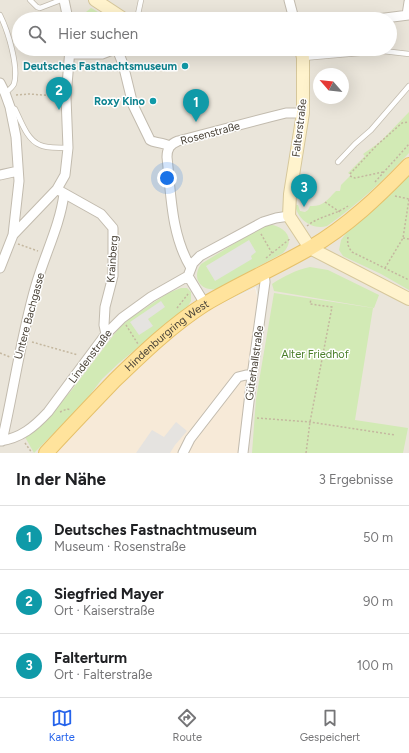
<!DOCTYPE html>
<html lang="de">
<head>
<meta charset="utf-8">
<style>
	body { margin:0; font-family:Figtree,sans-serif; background:#f6f6f6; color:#202124 }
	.compass { position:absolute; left:313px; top:68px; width:36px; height:36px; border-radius:50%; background:#fff; box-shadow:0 4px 16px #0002; rotate:298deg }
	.you { position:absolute; left:167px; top:178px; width:14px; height:14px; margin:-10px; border:3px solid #fff; border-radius:50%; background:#1a73e8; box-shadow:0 0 0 6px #1a73e833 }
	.badge { display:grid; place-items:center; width:26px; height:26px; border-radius:50%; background:#2563eb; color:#fff; font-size:13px; font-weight:700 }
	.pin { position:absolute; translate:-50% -33px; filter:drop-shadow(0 1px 2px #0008) }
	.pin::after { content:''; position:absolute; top:21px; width:14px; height:12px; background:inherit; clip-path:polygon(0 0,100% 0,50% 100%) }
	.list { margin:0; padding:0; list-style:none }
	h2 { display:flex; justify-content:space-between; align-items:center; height:52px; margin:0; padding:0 16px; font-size:17px }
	h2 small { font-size:13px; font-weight:400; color:#757577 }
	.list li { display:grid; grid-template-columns:26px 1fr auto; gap:12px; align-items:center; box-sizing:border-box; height:64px; padding:0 16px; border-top:1px solid #e0e0e0 }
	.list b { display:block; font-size:15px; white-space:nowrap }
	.list p { margin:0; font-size:13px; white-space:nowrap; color:#757577 }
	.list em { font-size:13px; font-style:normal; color:#757577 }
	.icon { flex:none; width:22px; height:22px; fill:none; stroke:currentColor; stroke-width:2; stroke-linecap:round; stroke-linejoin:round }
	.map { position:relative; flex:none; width:409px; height:453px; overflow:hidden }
	.search { position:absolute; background:#fff; box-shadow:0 4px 16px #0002; left:12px; right:12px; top:12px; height:44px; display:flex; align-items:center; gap:10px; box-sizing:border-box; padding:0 14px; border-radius:22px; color:#757577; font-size:15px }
	.sheet { height:244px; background:#fff }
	nav { display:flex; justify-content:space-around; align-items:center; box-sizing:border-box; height:56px; border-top:1px solid #e0e0e0; background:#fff; font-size:11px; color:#757577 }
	nav a { display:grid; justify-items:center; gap:2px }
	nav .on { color:#2563eb }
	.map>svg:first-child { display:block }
</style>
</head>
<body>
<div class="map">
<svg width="409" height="453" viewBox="0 0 409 453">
	<rect width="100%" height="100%" fill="#f6f3ec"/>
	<path fill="#eae5da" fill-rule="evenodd" d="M 0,0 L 409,0 L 409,453 L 239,453 L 259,303 L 256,287 L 208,310 L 182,327 L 55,453 L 0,453 ZM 19,19 L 390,19 L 390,49 L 19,49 ZM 319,74 L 343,74 L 343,98 L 319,98 Z"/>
	<path fill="#f7ead8" d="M 255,288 L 259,303 L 239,453 L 55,453 L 144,360 L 182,328 L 208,310 Z"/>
	<path fill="#d2eab5" d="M 91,8 L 93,9 L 109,19 L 80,19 L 81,16 Z
		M 409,112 L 409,153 C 384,180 357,205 327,226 C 312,230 298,220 295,205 L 298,205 L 300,211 L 305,212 L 308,210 L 310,206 C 323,207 327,200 336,191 L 340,191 L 341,185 L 351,175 L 348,173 L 365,156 L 363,154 L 380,142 Z
		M 409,174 L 409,290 L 381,274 L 347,258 L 343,256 L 339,250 L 341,240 L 347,232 L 375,207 Z
		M 268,224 C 284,226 297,238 283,253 L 217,289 C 201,292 191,278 201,264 L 263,226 Z
		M 310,267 L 328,270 L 379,295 L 374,308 L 274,291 L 272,284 C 284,276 296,270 310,267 Z
		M 181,288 L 187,288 L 191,292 L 191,301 L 188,306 L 119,363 L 102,379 L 83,404 L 34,453 L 25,437 L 50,414 L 71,391 L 119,328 L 129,319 L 168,293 Z
		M 274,293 L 373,308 L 355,420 L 408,428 L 403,453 L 252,453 L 256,399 Z"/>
	<path fill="#e5e3e0" d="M 249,240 L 256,252 L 251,256 L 252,259 L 215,281 L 206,266 Z
		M 161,301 L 165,307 L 148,319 L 153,326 L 139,335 L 130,322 Z
		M 176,422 L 187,431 L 175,445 L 170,453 L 136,453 L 152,430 L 164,437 Z"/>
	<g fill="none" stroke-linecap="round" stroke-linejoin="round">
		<defs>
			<path id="lane" d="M 30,0 L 37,7 L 40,8 L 61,0
				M 0,15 C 8,31 19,67 14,84 C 12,88 9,90 5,93
				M 137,19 L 141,0
				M 303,58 L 383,51 L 409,54
				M 11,107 L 15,109 C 21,121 27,140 40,145 C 48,149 60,147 68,148
				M 338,162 L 355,144 L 371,130 L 409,86"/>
			<path id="street" d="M 64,0 L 68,19
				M 289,0 L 294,19
				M 407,15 L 409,2
				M 377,19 L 409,15
				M 117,49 L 123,64 L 133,105 L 150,140 C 154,143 162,142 170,146
				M 70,54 L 102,54 L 115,49
				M 0,83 L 5,93 L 10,107 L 16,137 L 19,181 L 13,235
				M 0,175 L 18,171
				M 60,191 L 101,214 L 113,228 L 113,276 L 105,307 L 104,325 L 106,334
				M 0,268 L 13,235 L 57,189 L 65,175 L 68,148 L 66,97 L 70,49
				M 191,268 C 171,235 171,194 167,157 C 167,149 170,144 178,141 L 270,117 L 286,113 L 303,113
				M 188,276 L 205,304
				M 0,441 C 21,438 34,427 48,412 L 106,334 L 122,318 L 151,297 L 188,276 L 193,263 L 200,256 L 263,222 L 276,218 L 289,216
				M 2,441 C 14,389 21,336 36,285 C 45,254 60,225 64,194
				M 183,453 L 190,439 L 238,377 L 246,375 L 252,376
				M 243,453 L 252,376 L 265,282 L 264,273"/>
			<path id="secondary" d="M 95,0 L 124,19
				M 301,49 L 303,58 L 303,113 L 290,194 L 289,216 L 310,248 L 409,299"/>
			<g id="primary">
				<path id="s1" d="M 46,453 C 69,428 92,404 115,380 C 143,353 172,325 205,304 C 239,284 275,268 310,248 C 348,226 379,196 409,165"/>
			</g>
		</defs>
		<use href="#lane" stroke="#c2bbae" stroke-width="6"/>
		<use href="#street" stroke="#c2bbae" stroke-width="11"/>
		<use href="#secondary" stroke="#d6c79b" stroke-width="14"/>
		<use href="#primary" stroke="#e6c16a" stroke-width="16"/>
		<path stroke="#c4b79f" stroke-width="1.5" stroke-dasharray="2 2" stroke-linecap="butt" d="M 16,95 L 29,94 L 56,96
			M 350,174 L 377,145 L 402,123 L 409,122
			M 350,176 L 355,178 L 383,172
			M 375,182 L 409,144
			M 395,196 L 409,199
			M 325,202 L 340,212
			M 307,226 C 319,216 335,215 348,206
			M 261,234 L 272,253
			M 348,237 C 347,243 348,247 352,252 L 409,280
			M 403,238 L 409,239
			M 18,244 L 38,251
			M 266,258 L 291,238
			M 385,268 L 403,238 L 409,199
			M 177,308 L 188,294
			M 126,325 L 138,344
			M 32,342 L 78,355
			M 0,353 L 10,357
			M 60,412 L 67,409 L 71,410
			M 257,418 L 310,422 L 395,435
			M 25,443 L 32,453
			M 306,453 L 310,422 L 332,307 L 310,304 L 311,299"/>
		<use href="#lane" stroke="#fff" stroke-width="4.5"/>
		<use href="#street" stroke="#fff" stroke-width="9"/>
		<use href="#secondary" stroke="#fff3cd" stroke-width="12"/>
		<use href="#primary" stroke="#ffe39c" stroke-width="14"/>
	</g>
	<g fill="#0f9aa8" stroke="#fff" stroke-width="1.5">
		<circle cx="185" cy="66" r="4"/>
		<circle cx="153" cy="101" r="4"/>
	</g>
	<g text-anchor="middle" stroke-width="3" stroke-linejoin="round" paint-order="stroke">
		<g font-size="11" font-weight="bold" fill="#0d838f" stroke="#fff" text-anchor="end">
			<text x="177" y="70">Deutsches Fastnachtsmuseum</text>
			<text x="145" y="105">Roxy Kino</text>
		</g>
		<g font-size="11" fill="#4b4439" stroke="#fff">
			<text transform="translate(299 128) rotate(-83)" y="4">Falterstraße</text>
			<text transform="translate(210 133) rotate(-15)" y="4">Rosenstraße</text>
			<text transform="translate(112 259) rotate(-86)" y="4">Krainberg</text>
			<text transform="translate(29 316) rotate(-75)" y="4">Untere Bachgasse</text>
			<text dy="4" stroke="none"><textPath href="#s1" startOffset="169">Hindenburgring West</textPath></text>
			<text transform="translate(90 356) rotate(-53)" y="4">Lindenstraße</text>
			<text transform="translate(254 363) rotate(-82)" y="4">Güterhallstraße</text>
		</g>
		<g font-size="11" fill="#4a7f2a" stroke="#fff">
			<text x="315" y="358">Alter Friedhof</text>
		</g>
	</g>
</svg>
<svg class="compass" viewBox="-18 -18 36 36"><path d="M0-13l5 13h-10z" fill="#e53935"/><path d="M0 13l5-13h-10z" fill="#757577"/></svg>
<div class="you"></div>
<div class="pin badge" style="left:196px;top:122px;background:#0f9aa8">1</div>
<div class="pin badge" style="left:59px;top:110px;background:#0f9aa8">2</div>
<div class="pin badge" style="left:304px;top:207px;background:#0f9aa8">3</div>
<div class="search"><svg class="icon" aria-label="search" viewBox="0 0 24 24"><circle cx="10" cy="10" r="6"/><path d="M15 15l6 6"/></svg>Hier suchen</div>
</div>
<section class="sheet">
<h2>In der Nähe<small>3 Ergebnisse</small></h2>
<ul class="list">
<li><span class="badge" style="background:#0f9aa8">1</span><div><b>Deutsches Fastnachtmuseum</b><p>Museum · Rosenstraße</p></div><em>50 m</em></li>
<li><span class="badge" style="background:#0f9aa8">2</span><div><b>Siegfried Mayer</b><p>Ort · Kaiserstraße</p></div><em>90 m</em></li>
<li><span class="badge" style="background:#0f9aa8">3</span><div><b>Falterturm</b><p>Ort · Falterstraße</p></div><em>100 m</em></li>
</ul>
</section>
<nav>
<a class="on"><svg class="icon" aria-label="map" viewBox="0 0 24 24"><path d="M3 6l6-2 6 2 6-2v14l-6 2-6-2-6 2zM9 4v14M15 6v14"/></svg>Karte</a>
<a><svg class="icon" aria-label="directions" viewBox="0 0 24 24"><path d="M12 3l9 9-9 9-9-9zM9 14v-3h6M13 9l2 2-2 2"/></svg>Route</a>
<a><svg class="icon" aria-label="saved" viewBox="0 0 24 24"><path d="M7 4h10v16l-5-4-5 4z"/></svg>Gespeichert</a>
</nav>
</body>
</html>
